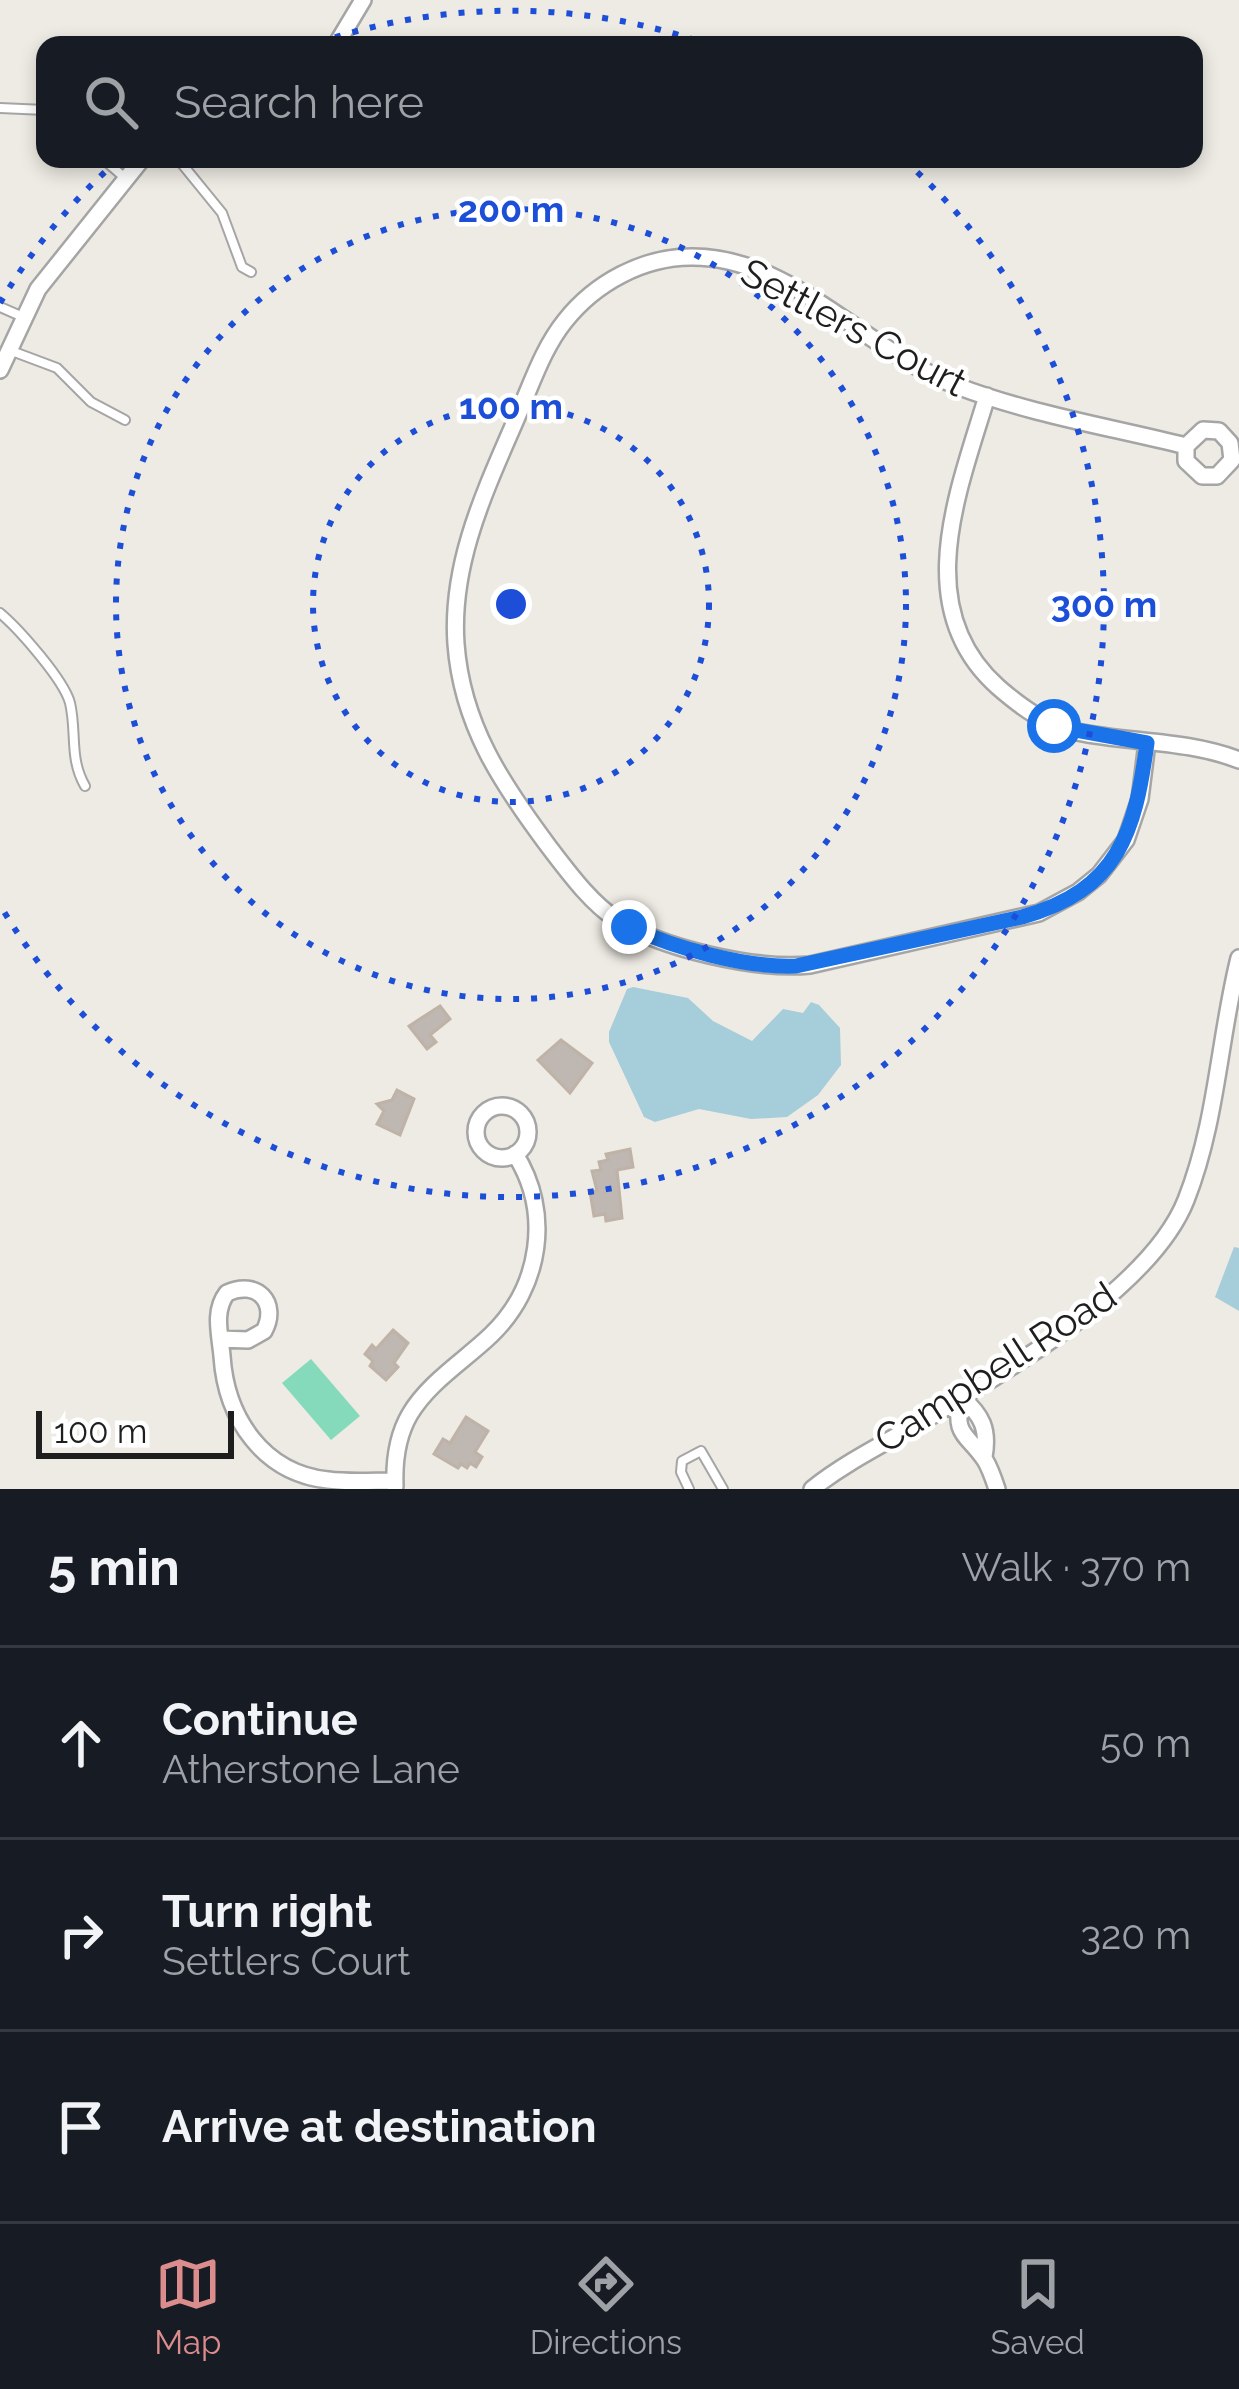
<!DOCTYPE html>
<html lang="en">
<head>
<meta charset="utf-8">
<style>
	body { margin:0; font-family:Raleway,sans-serif; background:#242831; color:#f1f3f6 }
	.scale { position:absolute; left:36px; bottom:30px; width:198px; box-sizing:border-box; padding-left:12px; border:6px solid #1e1e1e; border-top:0; font-size:33px; line-height:42px; white-space:nowrap; color:#1e1e1e; -webkit-text-stroke:9px #fff; paint-order:stroke }
	.stop { position:absolute; width:36px; height:36px; margin:-27px; border:9px solid #1a73e8; border-radius:50%; background:#fff }
	.stop.end { background:#1a73e8; border-color:#fff; box-shadow:0 3px 12px #0008 }
	.list { margin:0; padding:0; list-style:none }
	h2 { display:flex; justify-content:space-between; align-items:center; height:156px; margin:0; padding:0 48px; font-size:51px }
	h2 small { font-size:39px; font-weight:400; color:#9ea1a6 }
	.list li { display:grid; grid-template-columns:78px 1fr auto; gap:36px; align-items:center; box-sizing:border-box; height:192px; padding:0 48px; border-top:3px solid #363941 }
	.list b { display:block; font-size:45px; white-space:nowrap }
	.list p { margin:0; font-size:39px; white-space:nowrap; color:#9ea1a6 }
	.list em { font-size:39px; font-style:normal; color:#9ea1a6 }
	.icon { flex:none; width:66px; height:66px; fill:none; stroke:currentColor; stroke-width:2; stroke-linecap:round; stroke-linejoin:round }
	.map { position:relative; flex:none; width:1239px; height:1489px; overflow:hidden }
	.search { position:absolute; background:#171b24; box-shadow:0 6px 18px #0003; left:36px; right:36px; top:36px; height:132px; display:flex; align-items:center; gap:30px; box-sizing:border-box; padding:0 42px; border-radius:24px; color:#9ea1a6; font-size:45px }
	.sheet { height:732px; background:#171b24 }
	nav { display:flex; justify-content:space-around; align-items:center; box-sizing:border-box; height:168px; border-top:3px solid #363941; background:#171b24; font-size:33px; color:#9ea1a6 }
	nav a { display:grid; justify-items:center; gap:6px }
	nav .on { color:#db8c8c }
	.map>svg:first-child { display:block }
</style>
</head>
<body>
<div class="map">
<svg width="1239" height="1489" viewBox="0 0 1239 1489">
	<rect width="100%" height="100%" fill="#eeebe4"/>
	<path fill="#85dabb" d="M 311,1359 L 360,1416 L 331,1440 L 282,1383 Z"/>
	<path fill="#a6cdda" d="M 633,987 L 688,998 L 713,1021 L 752,1041 L 783,1009 L 803,1013 L 811,1002 L 819,1005 L 840,1028 L 841,1065 L 818,1095 L 787,1117 L 751,1119 L 699,1109 L 655,1122 L 644,1117 L 609,1042 L 609,1032 L 627,989 Z
		M 1234,1247 L 1239,1248 L 1239,1311 L 1215,1297 Z"/>
	<path fill="#bfb7b1" stroke="#bfb2a7" stroke-width="3" d="M 440,1006 L 450,1019 L 430,1035 L 436,1042 L 427,1049 L 409,1026 Z
		M 561,1040 L 592,1063 L 570,1093 L 538,1060 Z
		M 397,1090 L 414,1099 L 400,1135 L 377,1124 L 384,1111 L 377,1104 L 392,1100 Z
		M 630,1149 L 633,1167 L 617,1170 L 622,1218 L 606,1221 L 605,1214 L 594,1216 L 590,1192 L 597,1191 L 592,1171 L 601,1170 L 599,1162 L 608,1160 L 606,1154 Z
		M 393,1330 L 408,1343 L 394,1363 L 398,1367 L 386,1380 L 370,1366 L 373,1361 L 365,1354 L 372,1345 L 376,1349 Z
		M 466,1417 L 488,1431 L 475,1452 L 482,1457 L 476,1467 L 470,1463 L 467,1468 L 461,1464 L 458,1468 L 434,1454 L 443,1439 L 450,1443 Z"/>
	<g fill="none" stroke-linecap="round" stroke-linejoin="round">
		<defs>
			<path id="lane" d="M 0,108 L 45,110
				M 103,159 L 124,177
				M 178,159 L 222,213 L 242,267 L 251,272
				M 0,307 L 23,317
				M 9,350 L 57,368 L 91,402 L 125,420
				M 0,613 C 19,629 64,680 70,703 C 77,733 69,758 85,786
				M 689,1489 L 681,1472 L 682,1461 L 701,1451 L 723,1489"/>
			<path id="street" d="M 336,45 L 363,0
				M 0,370 L 38,289 L 142,159
				M 987,396 C 959,490 909,608 998,687 C 1022,708 1046,725 1077,732 C 1130,743 1188,740 1239,760
				M 1147,743 L 1140,799 L 1126,840 L 1099,875 L 1078,892 L 1039,913 L 810,965 C 755,970 663,949 617,920 C 590,902 569,873 549,847 C 502,784 462,725 456,644 C 450,560 488,485 520,410 C 533,380 544,347 565,321 C 595,283 643,257 691,257 C 791,256 866,351 957,386 C 1030,414 1110,427 1186,446 L 1186,461 L 1202,476 L 1217,476 L 1232,460 L 1230,443 L 1219,431 L 1203,430 L 1186,446
				M476 1132a26 26 0 1 1 52 0a26 26 0 1 1-52 0Z
				M 220,1339 L 248,1340 L 264,1331 C 279,1303 257,1279 227,1293 C 213,1311 220,1334 222,1356 C 226,1418 263,1473 328,1480 C 350,1483 373,1481 395,1481
				M 984,1457 C 989,1429 982,1415 961,1397 C 953,1437 967,1433 985,1460 C 990,1468 994,1480 997,1489
				M 395,1486 C 394,1460 397,1436 410,1414 C 429,1382 465,1360 491,1335 C 541,1287 552,1212 515,1154
				M 812,1489 C 851,1458 896,1438 938,1412 C 1015,1365 1152,1286 1186,1200 C 1217,1122 1219,1038 1239,958"/>
		</defs>
		<use href="#lane" stroke="#a5a5a5" stroke-width="12"/>
		<use href="#street" stroke="#a5a5a5" stroke-width="20"/>
		<use href="#lane" stroke="#fff" stroke-width="8"/>
		<use href="#street" stroke="#fff" stroke-width="15"/>
	</g>
	<g fill="none" stroke-linecap="round" stroke-linejoin="round">
		<path stroke="#1a73e8" stroke-width="15" d="M 629,927 C 675,948 745,968 796,966 L 1022,917 C 1119,890 1135,832 1147,743 L 1054,726"/>
	</g>
	<g fill="none" stroke="#1d4ed8" stroke-width="6" stroke-dasharray="6 12">
		<circle cx="511" cy="604" r="198"/>
		<circle cx="511" cy="604" r="395"/>
		<path d="M0 303A593 593 0 0 1 118 160M318 43A593 593 0 0 1 704 43M904 160A593 593 0 1 1 0 905"/>
	</g>
	<g text-anchor="middle" stroke-width="9" stroke-linejoin="round" paint-order="stroke">
		<g font-size="39" fill="#1e1e1e" stroke="#fff">
			<text transform="translate(854 327) rotate(28)" y="14">Settlers Court</text>
			<text transform="translate(995 1367) rotate(-33)" y="14">Campbell Road</text>
		</g>
	</g>
	<circle cx="511" cy="604" r="18" fill="#1d4ed8" stroke="#fff" stroke-width="6"/>
	<g font-size="36" text-anchor="middle" font-weight="bold" fill="#1d4ed8" stroke="#fff" stroke-width="9" stroke-linejoin="round" paint-order="stroke">
		<text x="511" y="222">200 m</text>
		<text x="511" y="419">100 m</text>
		<text x="1104" y="617">300 m</text>
	</g>
</svg>
<div class="scale">100 m</div>
<div class="stop" style="left:1054px;top:726px"></div>
<div class="stop end" style="left:629px;top:927px"></div>
<div class="search"><svg class="icon" aria-label="search" viewBox="0 0 24 24"><circle cx="10" cy="10" r="6"/><path d="M15 15l6 6"/></svg>Search here</div>
</div>
<section class="sheet">
<h2>5 min<small>Walk · 370 m</small></h2>
<ul class="list">
<li><svg class="icon" aria-label="ahead" viewBox="0 0 24 24"><path d="M12 20V5M6 11l6-6 6 6"/></svg><div><b>Continue</b><p>Atherstone Lane</p></div><em>50 m</em></li>
<li><svg class="icon" aria-label="right" viewBox="0 0 24 24"><path d="M7 20v-9h11M14 6l5 5-5 5"/></svg><div><b>Turn right</b><p>Settlers Court</p></div><em>320 m</em></li>
<li><svg class="icon" aria-label="arrive" viewBox="0 0 24 24"><path d="M6 21V4h12l-3 4 3 4H6"/></svg><div><b>Arrive at destination</b></div></li>
</ul>
</section>
<nav>
<a class="on"><svg class="icon" aria-label="map" viewBox="0 0 24 24"><path d="M3 6l6-2 6 2 6-2v14l-6 2-6-2-6 2zM9 4v14M15 6v14"/></svg>Map</a>
<a><svg class="icon" aria-label="directions" viewBox="0 0 24 24"><path d="M12 3l9 9-9 9-9-9zM9 14v-3h6M13 9l2 2-2 2"/></svg>Directions</a>
<a><svg class="icon" aria-label="saved" viewBox="0 0 24 24"><path d="M7 4h10v16l-5-4-5 4z"/></svg>Saved</a>
</nav>
</body>
</html>
